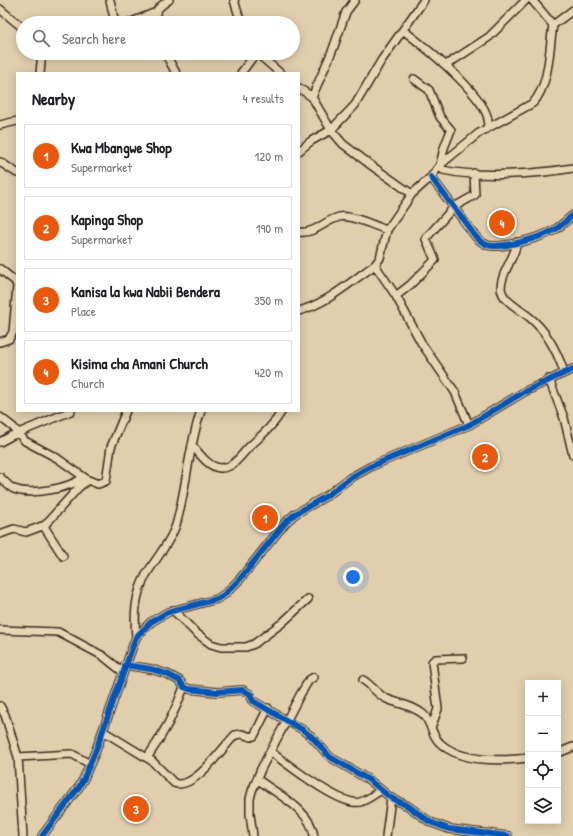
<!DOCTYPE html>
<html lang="en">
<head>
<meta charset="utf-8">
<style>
	body { margin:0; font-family:"Patrick Hand",sans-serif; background:#f2f2f2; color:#202124 }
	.controls { position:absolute; right:12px; bottom:12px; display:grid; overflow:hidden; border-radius:0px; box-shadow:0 2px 10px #0003 }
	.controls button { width:36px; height:36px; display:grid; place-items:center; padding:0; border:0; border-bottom:1px solid #e0e0e0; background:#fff; color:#202124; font:20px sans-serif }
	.you { position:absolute; left:353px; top:577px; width:14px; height:14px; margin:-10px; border:3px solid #fff; border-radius:50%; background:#1a73e8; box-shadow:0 0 0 6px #1a73e833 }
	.badge { display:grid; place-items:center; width:26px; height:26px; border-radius:50%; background:#ea580c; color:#fff; font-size:13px; font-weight:700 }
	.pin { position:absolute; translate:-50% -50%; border:2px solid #fff; box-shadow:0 1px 4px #0006 }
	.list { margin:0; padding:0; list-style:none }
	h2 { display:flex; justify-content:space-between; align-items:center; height:52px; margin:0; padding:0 16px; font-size:17px }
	h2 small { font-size:13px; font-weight:400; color:#757577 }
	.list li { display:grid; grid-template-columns:26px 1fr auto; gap:12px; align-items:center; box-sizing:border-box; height:64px; margin:0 8px 8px; padding:0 8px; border:1px solid #e0e0e0; border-radius:0px }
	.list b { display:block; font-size:15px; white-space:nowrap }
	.list p { margin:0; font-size:13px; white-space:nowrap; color:#757577 }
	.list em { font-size:13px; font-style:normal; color:#757577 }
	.icon { flex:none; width:22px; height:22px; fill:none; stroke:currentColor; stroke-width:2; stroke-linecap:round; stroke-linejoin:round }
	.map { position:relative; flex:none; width:573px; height:836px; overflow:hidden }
	.search { position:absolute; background:#fff; box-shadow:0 2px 10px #0003; left:16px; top:16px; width:284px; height:44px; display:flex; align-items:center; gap:10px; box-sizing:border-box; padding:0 14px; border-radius:22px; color:#757577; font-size:15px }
	.panel { position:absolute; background:#fff; box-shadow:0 2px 10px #0003; left:16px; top:72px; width:284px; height:340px; border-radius:0px }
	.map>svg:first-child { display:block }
</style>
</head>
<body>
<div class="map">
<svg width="573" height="836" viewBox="0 0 573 836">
	<rect width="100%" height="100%" fill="#e1cead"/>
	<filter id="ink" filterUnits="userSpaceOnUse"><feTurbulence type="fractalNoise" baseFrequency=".025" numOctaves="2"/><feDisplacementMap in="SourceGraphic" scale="8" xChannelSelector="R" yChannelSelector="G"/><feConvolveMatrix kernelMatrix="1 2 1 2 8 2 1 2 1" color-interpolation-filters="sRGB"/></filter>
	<g filter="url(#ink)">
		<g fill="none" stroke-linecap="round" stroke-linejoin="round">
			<defs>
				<path id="street" d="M 110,0 L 115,23
					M 234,0 L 241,23
					M 532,0 L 553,25
					M 0,9 L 23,28
					M 129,23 L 154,13
					M 155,23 C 154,10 159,7 169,0
					M 403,30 C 420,43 499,105 487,127
					M 165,53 L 176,73
					M 257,53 L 280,73
					M 446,65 L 489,37 L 526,0
					M 40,73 L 42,53
					M 241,73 L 256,53
					M 414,79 L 429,90 L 440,117 L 451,130 L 444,148 L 440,165 L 443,170 C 478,178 538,174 573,168
					M 299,88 L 312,97 L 331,130 L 343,144 L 372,166 L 412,194
					M 312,97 L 333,49 L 346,12 L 355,0
					M 0,125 L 17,121
					M 299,151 L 311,141 L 331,130 L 355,105 L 381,61 L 424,0
					M 0,162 L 17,173
					M 431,177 L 476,237 C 480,241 486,246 492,246 C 508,247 543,237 556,229 C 562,225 567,220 573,215
					M 299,232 C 315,234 324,221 339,217 C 350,214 375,226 387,230
					M 517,242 C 515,258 501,272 501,288 C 502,301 520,309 528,316 C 546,330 557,351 564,372
					M 375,265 L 396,296 L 422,344 L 455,392 L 469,425
					M 0,269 L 15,281 L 17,286 L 13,332 L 9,339 L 0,342
					M 396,296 L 410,285 L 435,260 L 426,239 L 427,237 L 454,207 L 475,195 L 474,173
					M 299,311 C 328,303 350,282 375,265 L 380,258 L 387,230 L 412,194 L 431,177 L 440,165 L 479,133 L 533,103 C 550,84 549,49 553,25 L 573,10
					M 549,379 L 564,418 L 573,455
					M 0,417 L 13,427 L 25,441 L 57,458 L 88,480 L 98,484 L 106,481 L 111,447 L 126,411
					M 0,442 L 11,436 L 71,411
					M 192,445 C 199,453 208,467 220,468 C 233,469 241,455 249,447 C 262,435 273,426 282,411
					M 0,477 C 4,481 9,487 14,489 C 31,496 71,488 83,477
					M 45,525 L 45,528 L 63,556
					M 0,534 L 14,529 L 26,532 L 45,525 L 79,487 L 88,480
					M 173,610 L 196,633 L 211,644 L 221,647 L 246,647 L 254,644 L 282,623 L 308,599
					M 0,630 L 58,632 L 103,656 L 123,672
					M 136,637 C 134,614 135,595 146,575 C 156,558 170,543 176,525 C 187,487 188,448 201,411
					M 125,665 L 151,669 L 167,674 L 180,681 L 184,687 L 189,689 L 217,692 L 243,690 L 250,694 L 253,701 L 303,730 L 312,737 L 330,757 L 369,780 L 391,798 L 408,806 L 430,822 L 449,829 L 508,836
					M 363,680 C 372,685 377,695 387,699 C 399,704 412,705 423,714 C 431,721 431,735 440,743 C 461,763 501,761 528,758
					M 0,706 L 5,715 L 18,757 L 72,754 L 90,764
					M 431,728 L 438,709 L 432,662 L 435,659 L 463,658
					M 103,731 L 152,761 L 174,783 C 194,791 223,747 235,735 L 242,734 L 251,737 L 254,736 L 268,708
					M 271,752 C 286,763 341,807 360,802 C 367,800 375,794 381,790
					M 558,753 L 573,747
					M 18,757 L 23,836
					M 147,758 C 163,735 175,713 184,687
					M 257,779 C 277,794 311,810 314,836
					M 42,836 L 79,787 L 84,778 L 96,750 L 136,637 L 151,622 L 168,612 L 217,599 L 225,594 L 240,579 L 285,523 L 295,514 L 328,495 L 350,478 L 372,466 L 469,425 L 524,392 L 573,369
					M 253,836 L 250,814 L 250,799 L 252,791 L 261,769 L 300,695 L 309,680 L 314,677
					M 386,836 L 391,798"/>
			</defs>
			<use href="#street" stroke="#3b2a1e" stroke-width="10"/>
			<use href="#street" stroke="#e8d5b3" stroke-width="7"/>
			<defs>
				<path id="cycleway" d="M 431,177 L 476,237 C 480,241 486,246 492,246 C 508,247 543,237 556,229 C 562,225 567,220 573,215
					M 125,665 L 151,669 L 167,674 L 180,681 L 184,687 L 189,689 L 217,692 L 243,690 L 250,694 L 253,701 L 303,730 L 312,737 L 330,757 L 369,780 L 391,798 L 408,806 L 430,822 L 449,829 L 508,836
					M 42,836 L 79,787 L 84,778 L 96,750 L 136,637 L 151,622 L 168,612 L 217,599 L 225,594 L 240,579 L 285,523 L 295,514 L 328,495 L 350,478 L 372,466 L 469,425 L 524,392 L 573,369"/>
			</defs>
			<use href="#cycleway" stroke="#e8d5b3" stroke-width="8"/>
			<use href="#cycleway" stroke="#0057b8" stroke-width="6"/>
		</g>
	</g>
</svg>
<div class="controls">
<button>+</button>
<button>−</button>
<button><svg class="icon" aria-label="locate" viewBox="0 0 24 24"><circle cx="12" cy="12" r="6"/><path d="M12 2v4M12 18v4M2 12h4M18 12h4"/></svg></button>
<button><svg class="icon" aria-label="layers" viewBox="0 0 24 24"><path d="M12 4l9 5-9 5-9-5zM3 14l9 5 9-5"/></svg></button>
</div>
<div class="you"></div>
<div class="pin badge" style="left:265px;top:518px">1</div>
<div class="pin badge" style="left:485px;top:457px">2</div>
<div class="pin badge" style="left:136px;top:809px">3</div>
<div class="pin badge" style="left:502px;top:223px">4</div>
<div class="search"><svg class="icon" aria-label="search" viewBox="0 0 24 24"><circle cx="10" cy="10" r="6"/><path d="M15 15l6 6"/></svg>Search here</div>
<section class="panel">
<h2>Nearby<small>4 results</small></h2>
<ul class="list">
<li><span class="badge">1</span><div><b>Kwa Mbangwe Shop</b><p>Supermarket</p></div><em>120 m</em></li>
<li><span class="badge">2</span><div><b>Kapinga Shop</b><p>Supermarket</p></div><em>190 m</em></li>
<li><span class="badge">3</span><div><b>Kanisa la kwa Nabii Bendera</b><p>Place</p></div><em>350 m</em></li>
<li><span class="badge">4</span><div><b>Kisima cha Amani Church</b><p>Church</p></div><em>420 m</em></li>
</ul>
</section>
</div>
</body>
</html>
